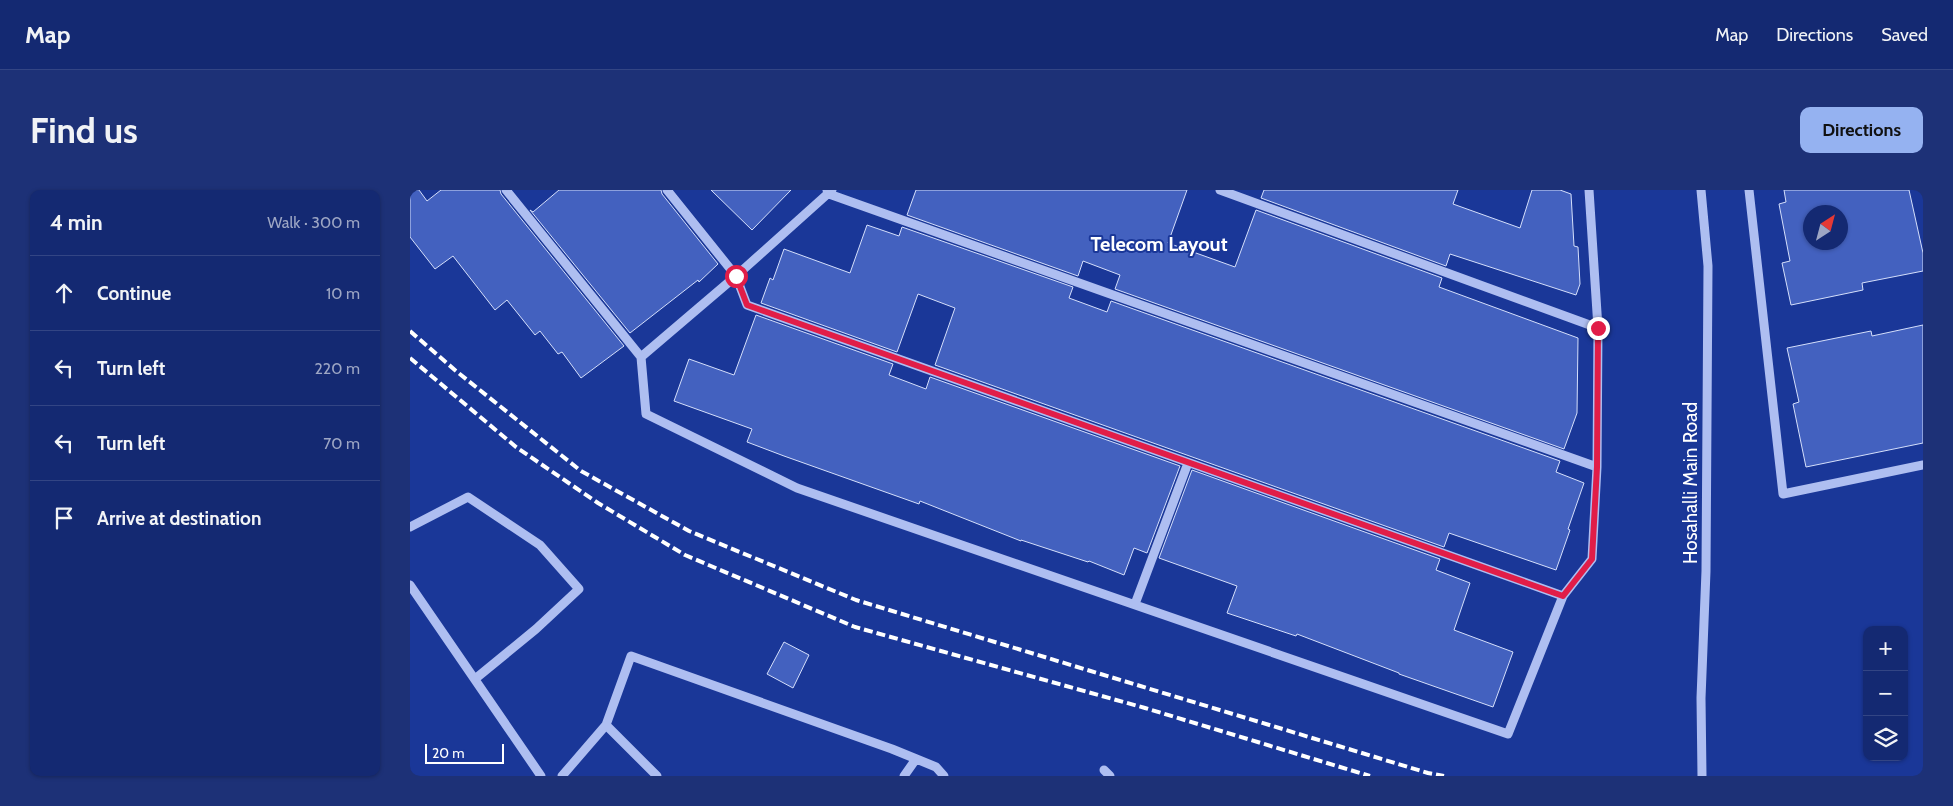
<!DOCTYPE html>
<html lang="en">
<head>
<meta charset="utf-8">
<style>
	body { margin:0; font-family:Cabin,sans-serif; background:#1d3177; color:#f1f3f6 }
	.controls { position:absolute; right:15px; bottom:15px; display:grid; overflow:hidden; border-radius:10px; box-shadow:0 1px 4px #0004 }
	.controls button { width:45px; height:45px; display:grid; place-items:center; padding:0; border:0; border-bottom:1px solid #334584; background:#142972; color:#f1f3f6; font:25px sans-serif }
	.compass { position:absolute; left:1393px; top:15px; width:45px; height:45px; border-radius:50%; background:#142972; box-shadow:0 1px 4px #0004; rotate:36deg }
	.scale { position:absolute; left:15px; bottom:12px; width:79px; box-sizing:border-box; padding-left:5px; border:2px solid #fff; border-top:0; font-size:14px; line-height:18px; white-space:nowrap; color:#fff; -webkit-text-stroke:4px #1a3798; paint-order:stroke }
	.stop { position:absolute; width:15px; height:15px; margin:-11px; border:4px solid #e11d48; border-radius:50%; background:#fff }
	.stop.end { background:#e11d48; border-color:#fff; box-shadow:0 1px 5px #0008 }
	.list { margin:0; padding:0; list-style:none }
	h2 { display:flex; justify-content:space-between; align-items:center; height:65px; margin:0; padding:0 20px; font-size:21px }
	h2 small { font-size:16px; font-weight:400; color:#9da6c4 }
	.list li { display:grid; grid-template-columns:32px 1fr auto; gap:15px; align-items:center; box-sizing:border-box; height:75px; padding:0 20px; border-top:1px solid #334584 }
	.list b { display:block; font-size:19px; white-space:nowrap }
	.list em { font-size:16px; font-style:normal; color:#9da6c4 }
	.icon { flex:none; width:28px; height:28px; fill:none; stroke:currentColor; stroke-width:2; stroke-linecap:round; stroke-linejoin:round }
	.map { position:relative; flex:none; width:1513px; height:586px; overflow:hidden; border-radius:10px }
	header { display:flex; align-items:center; gap:30px; box-sizing:border-box; height:70px; padding:0 25px; background:#142972; border-bottom:1px solid #334584 }
	header strong { font-size:24px }
	nav { display:flex; gap:28px; margin-inline-start:auto; font-size:18px }
	.intro { display:flex; align-items:center; justify-content:space-between; box-sizing:border-box; height:120px; padding:0 30px }
	h1 { margin:0; font-size:35px }
	.button { padding:12px 22px; border-radius:10px; background:#95b2f1; color:#111; font-size:18px; font-weight:700 }
	main { display:flex; gap:30px; padding:0 30px }
	aside { flex:1; background:#142972; border-radius:10px; box-shadow:0 1px 4px #0004 }
	.map>svg:first-child { display:block }
</style>
</head>
<body>
<header>
<strong>Map</strong>
<nav><a>Map</a><a>Directions</a><a>Saved</a></nav>
</header>
<div class="intro"><h1>Find us</h1><a class="button">Directions</a></div>
<main>
<aside>
<h2>4 min<small>Walk · 300 m</small></h2>
<ul class="list">
<li><svg class="icon" aria-label="ahead" viewBox="0 0 24 24"><path d="M12 20V5M6 11l6-6 6 6"/></svg><div><b>Continue</b></div><em>10 m</em></li>
<li><svg class="icon" aria-label="left" viewBox="0 0 24 24"><path d="M17 20v-9H6M10 6l-5 5 5 5"/></svg><div><b>Turn left</b></div><em>220 m</em></li>
<li><svg class="icon" aria-label="left" viewBox="0 0 24 24"><path d="M17 20v-9H6M10 6l-5 5 5 5"/></svg><div><b>Turn left</b></div><em>70 m</em></li>
<li><svg class="icon" aria-label="arrive" viewBox="0 0 24 24"><path d="M6 21V4h12l-3 4 3 4H6"/></svg><div><b>Arrive at destination</b></div></li>
</ul>
</aside>
<div class="map">
<svg width="1513" height="586" viewBox="0 0 1513 586">
	<rect width="100%" height="100%" fill="#1a3798"/>
	<path fill="#4361bf" stroke="#d5dffb" fill-rule="evenodd" d="M 0,0 L 9,0 L 17,11 L 31,0 L 90,0 L 91,4 L 214,156 L 171,188 L 152,162 L 148,164 L 130,141 L 125,145 L 97,110 L 85,120 L 43,66 L 25,79 L 0,47 Z
		M 149,0 L 251,0 L 252,4 L 308,74 L 289,92 L 288,90 L 220,143 L 120,20 L 123,22 Z
		M 301,0 L 381,0 L 342,40 Z
		M 506,0 L 777,0 L 758,53 L 825,77 L 846,20 L 1032,88 L 1029,97 L 1168,148 L 1167,223 L 1154,259 L 705,99 L 710,85 L 673,71 L 668,86 L 497,25 Z
		M 854,0 L 1048,0 L 1043,14 L 1110,38 L 1122,0 L 1150,0 L 1161,4 L 1164,56 L 1168,57 L 1170,94 L 1166,105 L 1040,64 L 1036,76 L 851,8 Z
		M 1374,0 L 1499,0 L 1513,63 L 1513,81 L 1452,93 L 1453,100 L 1381,115 L 1372,73 L 1380,71 L 1369,14 L 1376,12 ZM 1400,22 L 1430,22 L 1430,52 L 1400,52 Z
		M 457,35 L 489,46 L 492,37 L 663,97 L 659,108 L 697,122 L 701,111 L 1150,271 L 1146,282 L 1174,293 L 1158,339 L 1160,340 L 1146,380 L 1039,343 L 1034,357 L 525,175 L 545,118 L 508,104 L 487,162 L 351,113 L 360,88 L 363,90 L 374,59 L 440,83 Z
		M 346,125 L 483,174 L 479,185 L 516,199 L 520,187 L 770,276 L 737,363 L 724,358 L 714,385 L 679,371 L 678,372 L 611,350 L 611,351 L 510,311 L 509,314 L 374,266 L 337,252 L 342,239 L 264,211 L 279,169 L 324,185 Z
		M 1513,135 L 1513,253 L 1396,277 L 1383,214 L 1389,212 L 1377,158 L 1461,141 L 1462,146 Z
		M 782,280 L 1030,369 L 1026,380 L 1060,393 L 1044,440 L 1103,462 L 1083,517 L 989,484 L 989,483 L 887,444 L 886,446 L 817,423 L 827,396 L 749,368 Z
		M 374,452 L 399,465 L 383,498 L 357,484 Z"/>
	<g fill="none" stroke-linecap="round" stroke-linejoin="round">
		<path stroke="#aebef1" stroke-width="9" d="M 96,0 L 231,167 L 236,224 L 387,298 L 1098,544 L 1153,406 L 1182,369 L 1187,277 L 1188,138 L 1179,0
			M 257,0 L 326,86 L 337,115 L 1153,406
			M 417,0 L 419,4 L 1187,277
			M 810,0 L 1188,138
			M 1291,0 L 1298,76 L 1296,381 L 1291,508 L 1292,586
			M 1339,0 L 1373,304 L 1513,275
			M 231,167 L 326,86 L 422,0
			M 0,337 L 58,307 L 130,355 L 169,399 L 126,439 L 65,489
			M 0,395 L 131,586
			M 725,414 L 778,273
			M 196,535 L 247,586
			M 694,580 L 700,586
			M 152,586 L 196,535 L 221,466 L 482,559 L 526,577 L 534,586
			M 494,586 L 506,569"/>
		<path stroke="#fff" stroke-width="4" stroke-dasharray="9 4" stroke-linecap="butt" d="M 0,141 L 46,181 L 171,281 L 279,341 L 446,410 L 1018,583 L 1034,586
			M 0,168 L 106,257 L 188,313 L 275,365 L 445,437 L 735,518 L 960,586"/>
	</g>
	<g fill="none" stroke-linecap="round" stroke-linejoin="round">
		<path stroke="#e11d48" stroke-width="6" d="M 326,86 L 337,115 L 1153,406 L 1182,369 L 1187,277 L 1188,138"/>
	</g>
	<g text-anchor="middle" stroke-width="4" stroke-linejoin="round" paint-order="stroke">
		<g font-size="19" fill="#fff" stroke="#1a3798">
			<text transform="translate(1280 293) rotate(-90)" y="7">Hosahalli Main Road</text>
		</g>
		<g font-size="20" font-weight="bold" fill="#fff" stroke="#1a3798">
			<text x="749" y="61">Telecom Layout</text>
		</g>
	</g>
</svg>
<div class="controls">
<button>+</button>
<button>−</button>
<button><svg class="icon" aria-label="layers" viewBox="0 0 24 24"><path d="M12 4l9 5-9 5-9-5zM3 14l9 5 9-5"/></svg></button>
</div>
<svg class="compass" viewBox="-18 -18 36 36"><path d="M0-13l5 13h-10z" fill="#e53935"/><path d="M0 13l5-13h-10z" fill="#9da6c4"/></svg>
<div class="scale">20 m</div>
<div class="stop" style="left:326px;top:86px"></div>
<div class="stop end" style="left:1188px;top:138px"></div>
</div>
</main>
</body>
</html>
